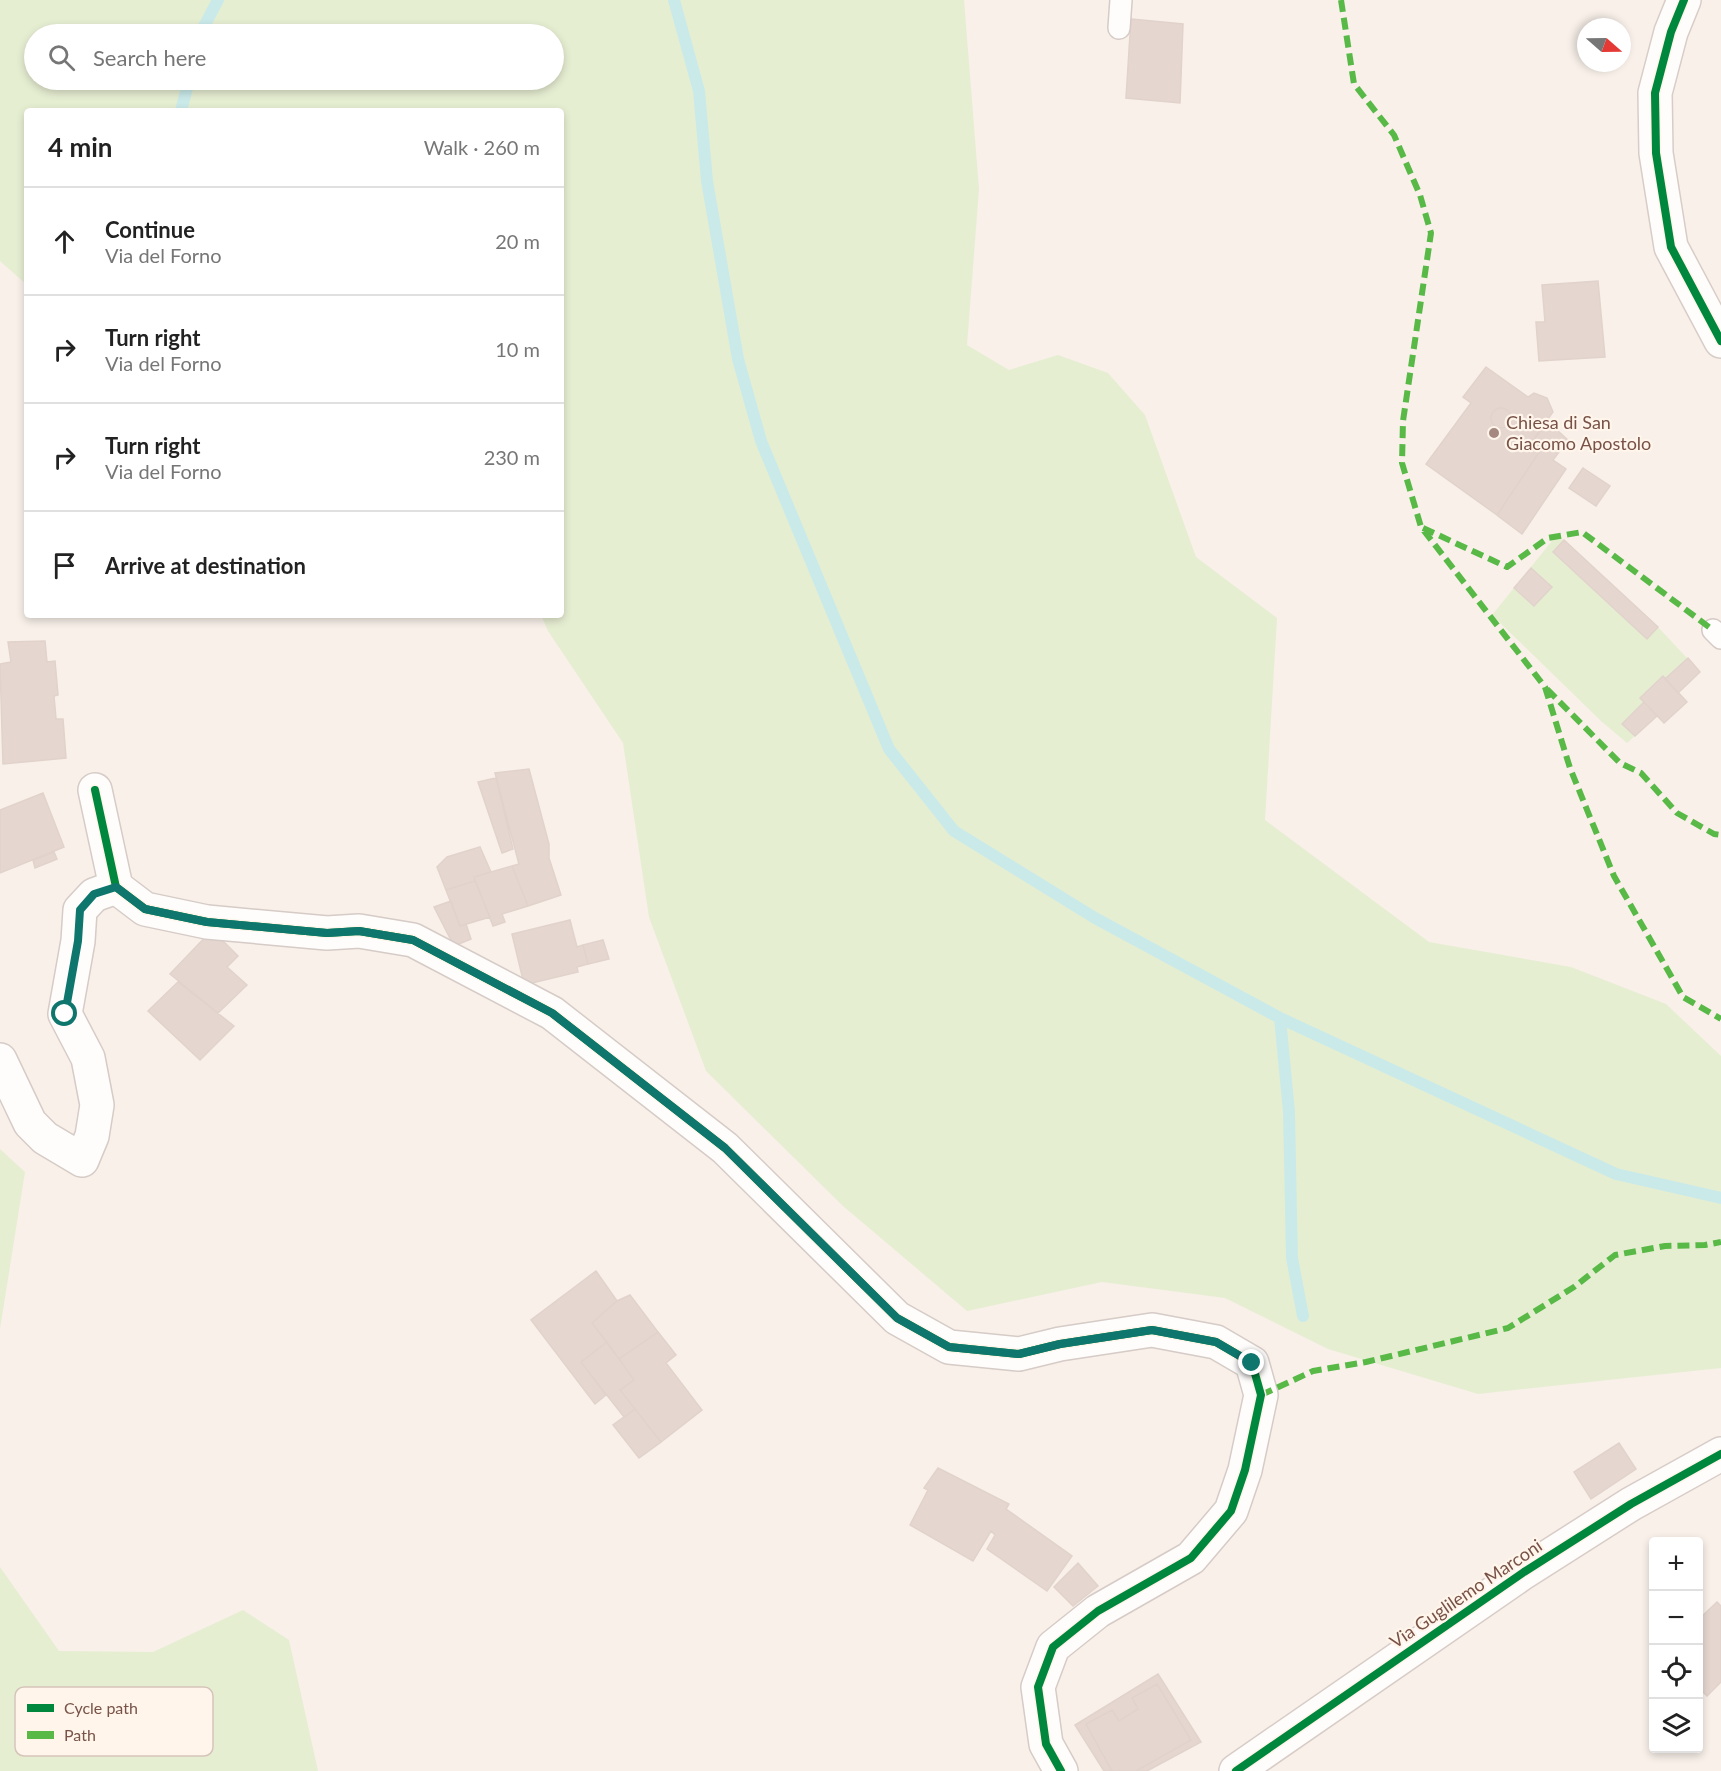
<!DOCTYPE html>
<html lang="en">
<head>
<meta charset="utf-8">
<style>
	body { margin:0; font-family:Lato,sans-serif; background:#f6f6f6; color:#222 }
	.controls { position:absolute; right:18px; bottom:18px; display:grid; overflow:hidden; border-radius:6px; box-shadow:0 3px 9px #0003 }
	.controls button { width:54px; height:54px; display:grid; place-items:center; padding:0; border:0; border-bottom:2px solid #e0e0e0; background:#fff; color:#222; font:30px sans-serif }
	.compass { position:absolute; left:1577px; top:18px; width:54px; height:54px; border-radius:50%; background:#fff; box-shadow:0 3px 9px #0003; rotate:110deg }
	.stop { position:absolute; width:18px; height:18px; margin:-14px; border:4px solid #0f766e; border-radius:50%; background:#fff }
	.stop.end { background:#0f766e; border-color:#fff; box-shadow:0 2px 6px #0008 }
	.list { margin:0; padding:0; list-style:none }
	h2 { display:flex; justify-content:space-between; align-items:center; height:78px; margin:0; padding:0 24px; font-size:26px }
	h2 small { font-size:20px; font-weight:400; color:#767676 }
	.list li { display:grid; grid-template-columns:39px 1fr auto; gap:18px; align-items:center; box-sizing:border-box; height:108px; padding:0 24px; border-top:2px solid #e0e0e0 }
	.list b { display:block; font-size:22px; white-space:nowrap }
	.list p { margin:0; font-size:20px; white-space:nowrap; color:#767676 }
	.list em { font-size:20px; font-style:normal; color:#767676 }
	.icon { flex:none; width:33px; height:33px; fill:none; stroke:currentColor; stroke-width:2; stroke-linecap:round; stroke-linejoin:round }
	.map { position:relative; flex:none; width:1721px; height:1771px; overflow:hidden }
	.search { position:absolute; background:#fff; box-shadow:0 3px 9px #0003; left:24px; top:24px; width:540px; height:66px; display:flex; align-items:center; gap:15px; box-sizing:border-box; padding:0 21px; border-radius:33px; color:#767676; font-size:22px }
	.panel { position:absolute; background:#fff; box-shadow:0 3px 9px #0003; left:24px; top:108px; width:540px; height:510px; border-radius:6px }
	.map>svg:first-child { display:block }
</style>
</head>
<body>
<div class="map">
<svg width="1721" height="1771" viewBox="0 0 1721 1771">
	<rect width="100%" height="100%" fill="#f8f0e9"/>
	<path fill="#e6eed2" fill-rule="evenodd" d="M 0,0 L 964,0 L 979,189 L 967,345 L 1009,370 L 1058,355 L 1108,373 L 1145,415 L 1196,557 L 1277,618 L 1265,820 L 1429,942 L 1571,967 L 1666,1004 L 1721,1056 L 1721,1368 L 1478,1394 L 1328,1349 L 1225,1298 L 1102,1282 L 967,1311 L 843,1206 L 706,1071 L 649,917 L 623,743 L 548,631 L 541,615 L 561,615 L 561,111 L 27,111 L 27,285 L 0,261 ZM 554,34 L 554,80 L 34,80 L 34,34 Z
		M 1556,536 L 1564,540 L 1658,627 L 1700,672 L 1678,693 L 1687,702 L 1664,723 L 1657,716 L 1627,743 L 1601,721 L 1492,615 Z
		M 0,1149 L 25,1172 L 0,1329 Z
		M 0,1567 L 59,1651 L 153,1652 L 243,1610 L 289,1640 L 318,1771 L 0,1771 Z"/>
	<g fill="none" stroke-linecap="round" stroke-linejoin="round">
		<path stroke="#caeae9" stroke-width="12" d="M 674,0 L 699,91 L 707,181 L 738,359 L 761,441 L 889,749 L 954,831 L 1095,918 L 1280,1018 L 1616,1174 L 1721,1198
			M 200,34 L 218,0
			M 181,111 L 189,80
			M 1280,1018 L 1289,1112 L 1292,1258 L 1303,1316"/>
	</g>
	<path fill="#e5d7d0" stroke="#e1d2cb" stroke-width="1.5" d="M 1131,19 L 1183,24 L 1180,103 L 1126,98 Z
		M 1598,281 L 1605,357 L 1539,361 L 1536,322 L 1545,322 L 1542,285 Z
		M 1486,367 L 1528,397 L 1534,393 L 1547,398 L 1553,412 L 1530,444 L 1540,451 L 1497,515 L 1426,464 L 1471,403 L 1463,397 Z
		M1491 418a10 10 0 1 1 20 0a10 10 0 1 1-20 0Z
		M 1548,422 L 1568,440 L 1553,460 L 1566,469 L 1522,534 L 1497,515 L 1540,451 L 1530,444 Z
		M 1583,468 L 1610,486 L 1596,506 L 1569,488 Z
		M 1564,540 L 1658,627 L 1647,639 L 1553,552 Z
		M 1531,568 L 1552,587 L 1534,606 L 1514,588 Z
		M 45,641 L 47,662 L 55,661 L 58,695 L 54,696 L 56,719 L 63,719 L 66,758 L 3,764 L 0,664 L 11,662 L 8,642 Z
		M 1688,658 L 1700,672 L 1678,693 L 1665,679 Z
		M 1663,676 L 1687,702 L 1664,723 L 1640,698 Z
		M 1644,702 L 1657,716 L 1635,736 L 1622,724 Z
		M 529,769 L 549,844 L 549,858 L 561,895 L 528,906 L 512,866 L 519,864 L 495,773 Z
		M 496,778 L 513,849 L 502,853 L 478,782 Z
		M 43,793 L 64,847 L 0,873 L 0,810 Z
		M 480,847 L 491,872 L 474,877 L 475,881 L 446,890 L 437,867 L 447,857 Z
		M 54,852 L 57,859 L 35,868 L 33,860 Z
		M 512,866 L 528,906 L 502,914 L 505,922 L 493,926 L 474,877 Z
		M 475,881 L 490,917 L 460,926 L 446,890 Z
		M 451,901 L 460,926 L 466,924 L 471,939 L 454,946 L 434,907 Z
		M 570,920 L 577,947 L 583,945 L 588,964 L 577,967 L 578,972 L 532,983 L 523,980 L 512,934 Z
		M 212,930 L 238,956 L 227,967 L 247,985 L 218,1013 L 170,974 Z
		M 603,940 L 609,959 L 588,964 L 583,945 Z
		M 178,982 L 234,1026 L 200,1060 L 148,1011 Z
		M 596,1271 L 617,1301 L 592,1323 L 607,1342 L 581,1362 L 606,1395 L 595,1404 L 531,1320 Z
		M 630,1295 L 658,1332 L 619,1359 L 592,1323 L 617,1301 Z
		M 658,1332 L 676,1355 L 666,1363 L 702,1410 L 661,1442 L 620,1390 L 634,1380 L 619,1359 Z
		M 607,1342 L 634,1380 L 620,1390 L 635,1409 L 624,1417 L 581,1362 Z
		M 635,1409 L 661,1442 L 639,1458 L 613,1425 Z
		M 1619,1443 L 1636,1469 L 1591,1499 L 1574,1472 Z
		M 938,1468 L 1009,1504 L 1006,1509 L 1072,1556 L 1047,1591 L 987,1549 L 995,1535 L 991,1531 L 973,1561 L 910,1525 L 928,1490 L 924,1488 Z
		M 1078,1563 L 1098,1586 L 1073,1606 L 1054,1587 Z
		M 1717,1602 L 1721,1606 L 1721,1682 L 1707,1696 L 1698,1687 L 1698,1620 Z
		M 1158,1674 L 1201,1742 L 1147,1771 L 1104,1771 L 1075,1725 Z
		M 1157,1684 L 1191,1740 L 1136,1771 L 1112,1771 L 1086,1724 L 1112,1710 L 1119,1721 L 1138,1709 L 1132,1698 Z"/>
	<g fill="none" stroke-linecap="round" stroke-linejoin="round">
		<defs>
			<path id="lane" d="M 1119,28 L 1121,0
				M 1713,630 L 1721,638"/>
			<path id="street" d="M 95,790 L 116,887 L 145,909 L 207,922 L 327,933 L 359,931 L 413,940 L 552,1013 L 725,1148 L 897,1318 L 949,1347 L 1019,1354 L 1060,1344 L 1152,1330 L 1216,1342 L 1252,1363 L 1261,1395 L 1245,1470 L 1231,1511 L 1191,1558 L 1098,1611 L 1053,1647 L 1038,1687 L 1046,1744 L 1061,1771
				M 0,1060 L 30,1123 L 45,1138 L 82,1160 L 92,1136 L 97,1105 L 88,1058 L 65,1014 L 78,941 L 80,910 L 94,895 L 116,887"/>
			<path id="secondary" d="M 1684,0 L 1671,32 L 1655,93 L 1656,153 L 1671,247 L 1721,341
				M 1236,1771 L 1524,1572 L 1631,1504 L 1721,1454"/>
		</defs>
		<use href="#lane" stroke="#d6cbc6" stroke-width="24"/>
		<use href="#street" stroke="#d6cbc6" stroke-width="36"/>
		<use href="#secondary" stroke="#d8ccc7" stroke-width="36"/>
		<use href="#lane" stroke="#fefdfc" stroke-width="21"/>
		<use href="#street" stroke="#fefdfc" stroke-width="33"/>
		<use href="#secondary" stroke="#fefdfc" stroke-width="33"/>
		<path stroke="#58b947" stroke-width="6" stroke-dasharray="12 6" stroke-linecap="butt" d="M 1341,0 L 1354,84 L 1394,135 L 1420,195 L 1431,233 L 1403,421 L 1402,463 L 1421,527 L 1545,687 L 1570,768 L 1614,876 L 1683,997 L 1721,1019
			M 1423,528 L 1507,567 L 1548,538 L 1582,532 L 1713,630
			M 1547,689 L 1620,763 L 1641,773 L 1677,813 L 1714,834 L 1721,835
			M 1261,1395 L 1313,1371 L 1366,1362 L 1508,1328 L 1574,1287 L 1615,1255 L 1665,1246 L 1705,1245 L 1721,1242"/>
		<defs>
			<path id="cycleway" d="M 1684,0 L 1671,32 L 1655,93 L 1656,153 L 1671,247 L 1721,341
				M 95,790 L 116,887 L 145,909 L 207,922 L 327,933 L 359,931 L 413,940 L 552,1013 L 725,1148 L 897,1318 L 949,1347 L 1019,1354 L 1060,1344 L 1152,1330 L 1216,1342 L 1252,1363 L 1261,1395 L 1245,1470 L 1231,1511 L 1191,1558 L 1098,1611 L 1053,1647 L 1038,1687 L 1046,1744 L 1061,1771
				M 1236,1771 L 1524,1572 L 1631,1504 L 1721,1454"/>
		</defs>
		<use href="#cycleway" stroke="#fff5eb" stroke-width="11"/>
		<use href="#cycleway" stroke="#00873e" stroke-width="8"/>
	</g>
	<g fill="none" stroke-linecap="round" stroke-linejoin="round">
		<path stroke="#0f766e" stroke-width="8" d="M 65,1014 L 78,941 L 80,910 L 94,894 L 116,887 L 145,909 L 207,922 L 327,933 L 359,931 L 413,940 L 552,1013 L 725,1148 L 897,1318 L 949,1347 L 1019,1354 L 1060,1344 L 1152,1330 L 1216,1342 L 1252,1363"/>
	</g>
	<circle fill="#a58980" stroke="#fff5eb" stroke-width="2" cx="1494" cy="433" r="6"/>
	<g text-anchor="middle" stroke-width="4.5" stroke-linejoin="round" paint-order="stroke">
		<g font-size="18" fill="#785247" stroke="#fff5eb" text-anchor="start">
			<text x="1506" y="429">Chiesa di San<tspan x="1506" dy="21">Giacomo Apostolo</tspan></text>
		</g>
		<g font-size="18" fill="#785247" stroke="#fff5eb">
			<text transform="translate(1466 1594) rotate(-34)" y="6">Via Guglilemo Marconi</text>
		</g>
	</g>
	<rect x="15" y="1687" width="198" height="69" rx="9" fill="#fff5eb" stroke="#d6c4ba" stroke-width="1.5"/>
	<rect x="27" y="1704" width="27" height="8" fill="#00873e"/>
	<rect x="27" y="1731" width="27" height="8" fill="#58b947"/>
	<g font-size="16" fill="#785247">
		<text x="64" y="1714">Cycle path</text>
		<text x="64" y="1741">Path</text>
	</g>
</svg>
<div class="controls">
<button>+</button>
<button>−</button>
<button><svg class="icon" aria-label="locate" viewBox="0 0 24 24"><circle cx="12" cy="12" r="6"/><path d="M12 2v4M12 18v4M2 12h4M18 12h4"/></svg></button>
<button><svg class="icon" aria-label="layers" viewBox="0 0 24 24"><path d="M12 4l9 5-9 5-9-5zM3 14l9 5 9-5"/></svg></button>
</div>
<svg class="compass" viewBox="-18 -18 36 36"><path d="M0-13l5 13h-10z" fill="#e53935"/><path d="M0 13l5-13h-10z" fill="#767676"/></svg>
<div class="stop" style="left:65px;top:1014px"></div>
<div class="stop end" style="left:1252px;top:1363px"></div>
<div class="search"><svg class="icon" aria-label="search" viewBox="0 0 24 24"><circle cx="10" cy="10" r="6"/><path d="M15 15l6 6"/></svg>Search here</div>
<section class="panel">
<h2>4 min<small>Walk · 260 m</small></h2>
<ul class="list">
<li><svg class="icon" aria-label="ahead" viewBox="0 0 24 24"><path d="M12 20V5M6 11l6-6 6 6"/></svg><div><b>Continue</b><p>Via del Forno</p></div><em>20 m</em></li>
<li><svg class="icon" aria-label="right" viewBox="0 0 24 24"><path d="M7 20v-9h11M14 6l5 5-5 5"/></svg><div><b>Turn right</b><p>Via del Forno</p></div><em>10 m</em></li>
<li><svg class="icon" aria-label="right" viewBox="0 0 24 24"><path d="M7 20v-9h11M14 6l5 5-5 5"/></svg><div><b>Turn right</b><p>Via del Forno</p></div><em>230 m</em></li>
<li><svg class="icon" aria-label="arrive" viewBox="0 0 24 24"><path d="M6 21V4h12l-3 4 3 4H6"/></svg><div><b>Arrive at destination</b></div></li>
</ul>
</section>
</div>
</body>
</html>
